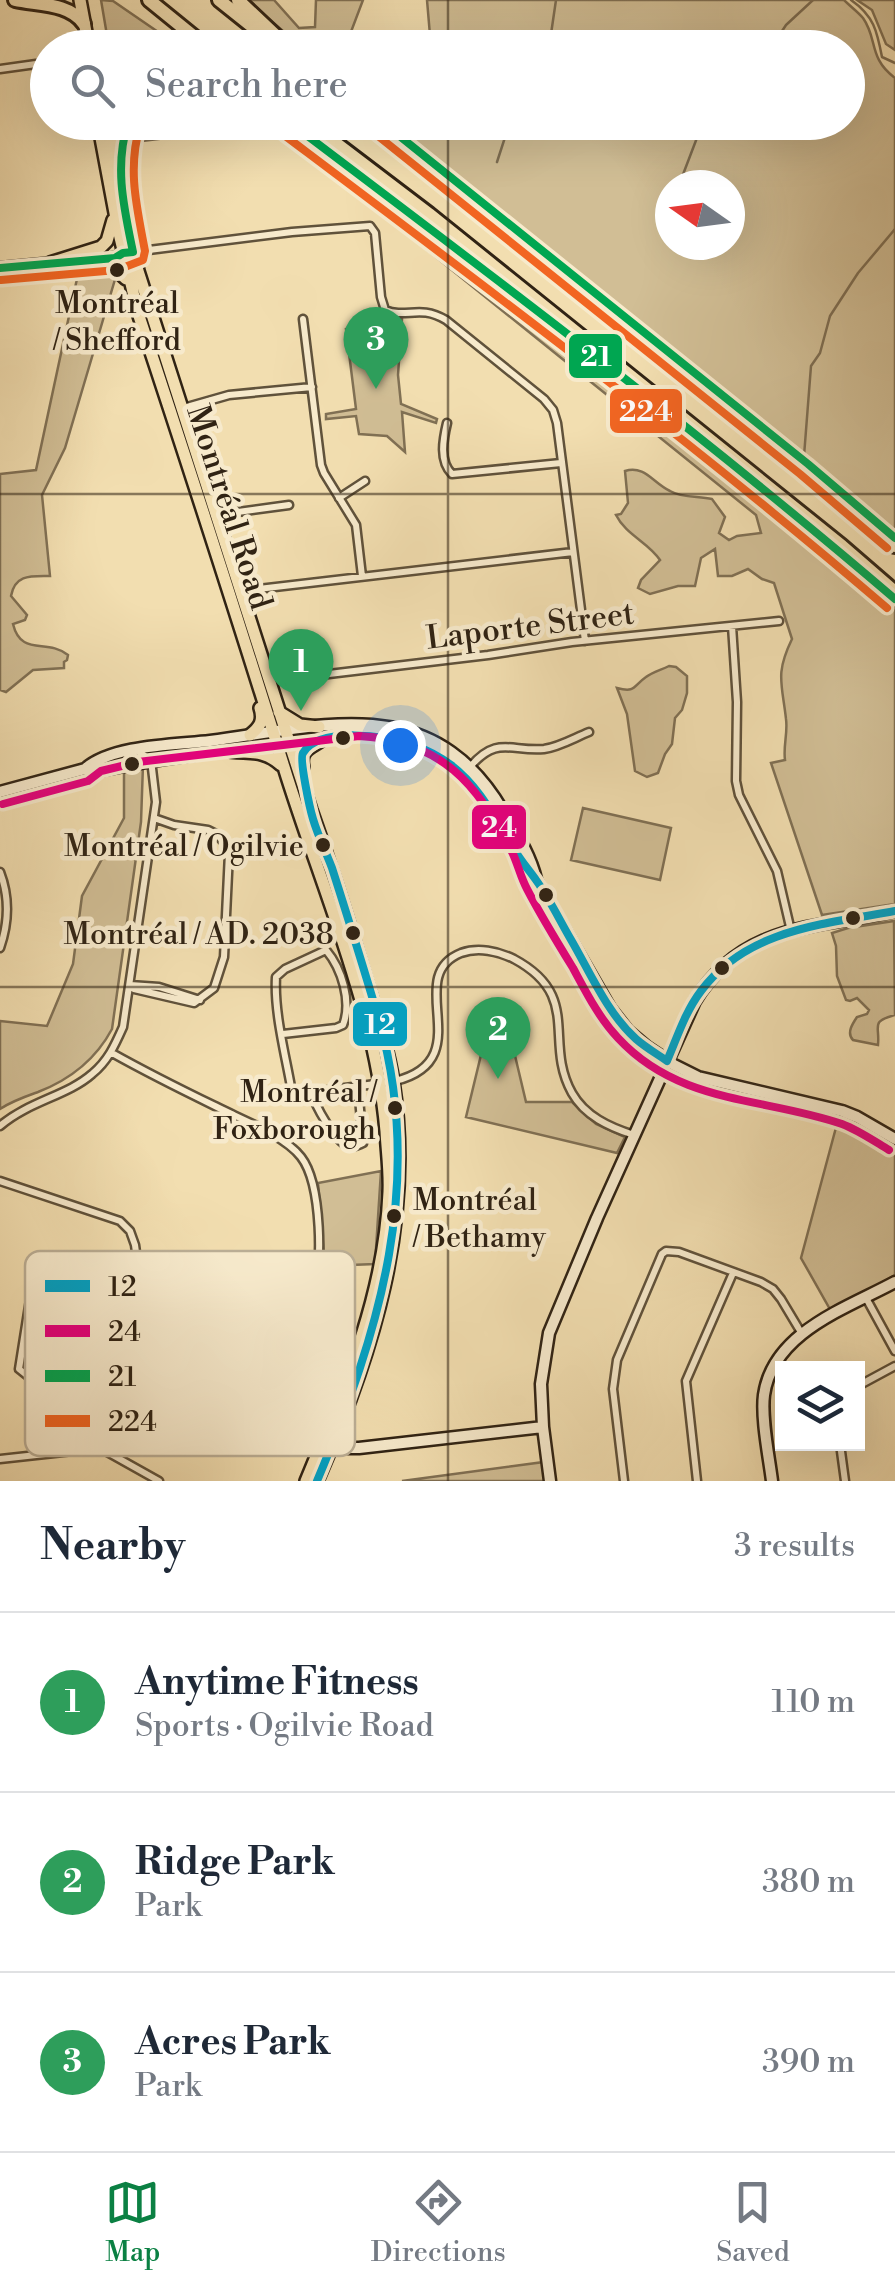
<!DOCTYPE html>
<html lang="en">
<head>
<meta charset="utf-8">
<style>
	body { margin:0; font-family:"Libre Bodoni",serif; background:#f6f6f7; color:#1f2937 }
	.controls { position:absolute; right:30px; bottom:30px; display:grid; overflow:hidden; border-radius:0px; box-shadow:0 10px 40px #0002 }
	.controls button { width:90px; height:90px; display:grid; place-items:center; padding:0; border:0; border-bottom:2px solid #e0e1e3; background:#fff; color:#1f2937; font:50px sans-serif }
	.compass { position:absolute; left:655px; top:170px; width:90px; height:90px; border-radius:50%; background:#fff; box-shadow:0 10px 40px #0002; rotate:284deg }
	.you { position:absolute; left:400px; top:745px; width:35px; height:35px; margin:-25px; border:8px solid #fff; border-radius:50%; background:#1a73e8; box-shadow:0 0 0 15px #1a73e833 }
	.badge { display:grid; place-items:center; width:65px; height:65px; border-radius:50%; background:#0b8043; color:#fff; font-size:32px; font-weight:700 }
	.pin { position:absolute; translate:-50% -82px; filter:drop-shadow(0 2px 5px #0008) }
	.pin::after { content:''; position:absolute; top:52px; width:35px; height:30px; background:inherit; clip-path:polygon(0 0,100% 0,50% 100%) }
	.list { margin:0; padding:0; list-style:none }
	h2 { display:flex; justify-content:space-between; align-items:center; height:130px; margin:0; padding:0 40px; font-size:42px }
	h2 small { font-size:32px; font-weight:400; color:#747a83 }
	.list li { display:grid; grid-template-columns:65px 1fr auto; gap:30px; align-items:center; box-sizing:border-box; height:180px; padding:0 40px; border-top:2px solid #e0e1e3 }
	.list b { display:block; font-size:38px; white-space:nowrap }
	.list p { margin:0; font-size:32px; white-space:nowrap; color:#747a83 }
	.list em { font-size:32px; font-style:normal; color:#747a83 }
	.icon { flex:none; width:55px; height:55px; fill:none; stroke:currentColor; stroke-width:2; stroke-linecap:round; stroke-linejoin:round }
	.map { position:relative; flex:none; width:895px; height:1481px; overflow:hidden }
	.search { position:absolute; background:#fff; box-shadow:0 10px 40px #0002; left:30px; right:30px; top:30px; height:110px; display:flex; align-items:center; gap:25px; box-sizing:border-box; padding:0 35px; border-radius:55px; color:#747a83; font-size:38px }
	.sheet { height:670px; background:#fff }
	nav { display:flex; justify-content:space-around; align-items:center; box-sizing:border-box; height:140px; border-top:2px solid #e0e1e3; background:#fff; font-size:28px; color:#747a83 }
	nav a { display:grid; justify-items:center; gap:5px }
	nav .on { color:#0b8043 }
	.map>svg:first-child { display:block }
</style>
</head>
<body>
<div class="map">
<svg width="895" height="1481" viewBox="0 0 895 1481">
	<rect width="100%" height="100%" fill="#f2deb0"/>
	<filter id="stains"><feTurbulence type="fractalNoise" baseFrequency=".002" numOctaves="4"/><feColorMatrix values="0 0 0 0 .2 0 0 0 0 .09 0 0 0 0 .02 0 0 0 .5 -.17"/></filter>
	<radialGradient id="worn" r=".72"><stop offset=".6" stop-color="#630" stop-opacity="0"/><stop offset="1" stop-color="#630" stop-opacity=".3"/></radialGradient>
	<path fill="#d1be95" stroke="#807054" stroke-width="2.5" fill-rule="evenodd" d="M 101,0 L 113,1 L 180,47 L 109,47 Z
		M 246,0 L 274,0 L 299,28 L 315,27 L 316,0 L 363,0 L 349,37 L 348,48 L 302,47 Z
		M 427,0 L 844,0 C 850,6 858,12 863,18 C 878,39 868,58 895,78 L 895,533 L 830,477 L 388,123 L 409,123 L 424,132 L 433,122 L 848,122 L 848,48 L 431,47 ZM 670,185 L 730,185 L 730,245 L 670,245 Z
		M 857,0 L 895,0 L 895,50 L 886,44 L 872,10 Z
		M 132,123 L 280,123 L 382,199 L 551,330 L 814,536 L 895,607 L 895,904 L 822,915 L 771,763 L 785,760 C 783,746 788,733 786,719 C 782,683 775,674 792,639 L 774,583 L 762,579 L 748,569 L 732,576 L 718,576 L 715,549 L 701,558 L 695,586 L 678,586 L 650,594 L 638,588 L 641,580 L 660,560 C 648,542 626,535 616,515 L 621,514 L 628,503 L 625,471 C 645,465 653,483 670,491 C 682,498 698,496 712,499 L 725,517 L 719,533 L 729,540 L 737,536 L 761,533 L 756,515 L 272,125 L 134,142 L 128,164 L 126,147 Z
		M 78,274 L 116,276 L 65,448 L 42,495 L 50,576 C 31,576 15,574 11,596 L 27,615 L 25,620 L 13,624 C 21,657 47,638 68,655 L 67,660 L 64,662 L 64,668 L 33,670 L 6,692 L 0,690 L 0,474 L 36,470 Z
		M 402,319 L 398,375 L 401,404 L 437,419 L 436,423 L 402,412 L 405,452 L 387,436 L 359,434 L 356,416 L 326,419 L 326,414 L 356,409 L 346,329 Z
		M 669,666 L 676,667 L 687,676 L 687,693 L 682,710 L 675,718 L 672,744 L 665,754 L 658,773 L 647,777 L 635,771 L 627,714 L 617,688 C 636,693 633,686 646,677 C 652,672 661,670 669,666 Z
		M 143,765 L 141,822 L 112,1029 C 96,1059 69,1080 38,1092 C 24,1097 12,1101 0,1109 L 0,1021 L 47,1026 L 73,964 L 82,896 L 124,818 L 124,771 Z
		M 583,808 L 671,828 L 660,880 L 571,860 Z
		M 894,921 L 895,1015 C 870,1022 880,1025 878,1045 L 853,1040 C 846,1033 853,1023 857,1017 L 867,1014 L 869,1010 L 857,998 L 850,1001 L 846,1000 L 837,976 L 836,946 L 832,933 L 848,928 Z
		M 512,1043 L 526,1102 L 572,1102 L 596,1124 L 625,1137 L 617,1153 L 466,1117 L 481,1055 Z
		M 838,1120 L 887,1147 L 895,1154 L 895,1275 L 831,1311 L 801,1258 Z
		M 381,1171 L 375,1264 L 325,1266 L 318,1183 Z
		M 544,1462 L 546,1481 L 402,1481 Z"/>
	<g fill="none" stroke-linecap="round" stroke-linejoin="round">
		<path stroke="#7d6d52" stroke-width="2.5" d="M 851,0 C 874,16 877,31 882,57 L 895,63
			M 544,48 L 551,34 L 556,0
			M 771,48 L 786,25 L 813,0
			M 497,162 L 510,122
			M 679,185 L 703,122
			M 660,212 L 670,198
			M 804,456 L 811,366 L 820,353 L 830,316 L 858,273 L 895,229"/>
		<defs>
			<path id="street" d="M 0,69 L 36,64
				M 133,252 L 292,232 L 370,226 L 375,233 L 381,297 L 385,310 C 407,319 419,304 446,320 L 544,399 L 553,410 L 557,423 L 585,641
				M 303,319 L 321,465 L 324,473 L 356,525 L 362,576
				M 180,409 L 229,395 L 312,387
				M 447,423 C 443,440 439,461 452,474 L 561,463
				M 339,498 L 365,481
				M 216,515 L 289,505
				M 242,591 L 573,552
				M 732,626 L 737,702 L 736,781 L 739,795 L 777,871 L 791,931
				M 268,672 L 287,679 L 488,655 L 572,642 L 779,621
				M 470,767 C 497,735 511,752 544,749 C 559,747 574,738 589,732
				M 0,872 C 10,898 9,922 0,948
				M 130,985 L 159,987 L 200,1000
				M 130,986 L 134,989 L 194,1003 L 214,988 L 224,957 L 229,853 L 226,844 L 216,834 L 208,830 L 174,825 L 154,818
				M 283,1034 L 336,1028 L 343,1025 C 352,1002 342,969 326,950 L 285,969 L 276,977 C 274,1012 285,1053 291,1087 L 294,1093 L 299,1094 L 383,1083
				M 395,1081 C 481,1060 401,977 461,953 C 478,947 498,951 514,959 C 583,996 543,1041 572,1093 C 585,1116 609,1127 634,1135
				M 312,1093 C 315,1106 334,1139 346,1145 C 354,1148 356,1146 363,1143 L 358,1087
				M 0,1126 C 29,1101 67,1096 92,1074 C 108,1061 115,1045 123,1027 L 156,802 L 151,760 L 136,750
				M 0,1181 L 120,1221 L 130,1231 L 135,1245 L 151,1363 C 157,1370 161,1376 169,1380 C 193,1393 241,1379 268,1375 C 301,1364 304,1330 313,1300 C 323,1268 322,1184 301,1157 C 284,1135 240,1119 215,1106 C 180,1089 146,1072 112,1053
				M 141,1289 L 106,1292 L 56,1277 L 42,1278 L 32,1287 L 19,1369 L 29,1377 L 151,1363
				M 224,1297 L 233,1380
				M 866,1298 L 895,1351
				M 858,1386 L 895,1366
				M 840,1444 L 845,1481
				M 0,1459 L 100,1448 L 159,1481
				M 624,1481 L 613,1389 L 617,1360 L 662,1254 L 666,1251 L 679,1252 L 761,1282 L 773,1289 L 781,1299 L 802,1334
				M 697,1481 L 686,1381 L 733,1273"/>
			<path id="secondary" d="M 76,262 L 115,258 L 123,253
				M 0,268 L 54,263
				M 85,769 L 98,771 C 161,758 224,750 288,743 C 320,739 355,732 387,737 C 415,742 441,754 462,774 C 493,803 507,848 536,880 L 610,1008 L 628,1031 L 647,1047 L 674,1065 L 698,1077 L 842,1111 L 857,1117 L 895,1139
				M 0,792 L 85,769 C 112,745 174,745 210,741 C 324,726 432,690 503,811 C 516,833 530,854 536,879
				M 329,1441 L 348,1448 L 359,1448 L 543,1427
				M 550,1481 L 543,1427 L 541,1384 L 549,1333 L 597,1218 L 695,1001 C 742,924 815,928 895,911
				M 772,1481 C 769,1457 761,1418 764,1395 C 773,1332 847,1308 895,1282"/>
			<path id="primary" d="M 80,0 L 89,48
				M 98,122 L 118,229 L 138,313 C 188,464 237,616 284,767 C 321,887 375,1005 386,1131 C 387,1151 390,1171 389,1192 C 385,1294 345,1387 306,1481
				M 107,122 L 138,271 L 311,810 C 330,863 347,916 363,970 C 374,1007 387,1043 393,1081 C 415,1221 373,1354 317,1481
				M 50,263 L 101,247 L 107,241 L 113,220
				M 59,264 L 116,270 L 126,279
				M 279,712 L 300,725 L 319,727
				M 250,735 C 260,727 264,721 260,708
				M 222,750 C 246,755 261,747 281,765
				M 303,767 C 299,749 312,748 323,739"/>
			<path id="highway" d="M 15,0 C 38,5 70,3 84,24
				M 149,0 L 208,48
				M 219,0 L 279,48
				M 238,0 L 289,48
				M 288,122 L 441,234
				M 308,122 L 429,214 L 842,546 L 895,592
				M 373,122 L 812,474 L 895,546
				M 119,181 L 120,149 L 128,122"/>
		</defs>
		<use href="#street" stroke="#60523b" stroke-width="11"/>
		<use href="#secondary" stroke="#302314" stroke-width="15"/>
		<use href="#primary" stroke="#302314" stroke-width="16"/>
		<use href="#highway" stroke="#302314" stroke-width="18"/>
		<use href="#street" stroke="#f7eacc" stroke-width="6"/>
		<use href="#secondary" stroke="#f7eacc" stroke-width="10"/>
		<use href="#primary" stroke="#f2deb0" stroke-width="11"/>
		<use href="#highway" stroke="#f2deb0" stroke-width="12"/>
		<defs>
			<path id="bus-1" d="M 667,1061 C 677,1038 685,1012 701,991 C 747,929 824,924 895,911
				M 317,1481 C 380,1331 425,1182 379,1020 C 364,969 348,918 332,868 C 326,852 318,836 313,819 C 310,809 299,759 303,753 C 319,726 387,736 411,744 C 425,749 439,756 451,765 C 480,787 495,819 514,849 C 520,860 529,870 536,880 C 549,898 559,919 570,938 C 590,972 607,1013 636,1039 C 645,1047 657,1054 667,1061"/>
			<path id="bus-2" d="M 3,804 L 88,781 L 101,771 L 138,762 L 359,736 C 440,740 479,784 513,854 C 518,865 521,878 527,889 C 541,916 557,942 573,968 C 586,992 599,1018 618,1038 C 680,1105 764,1097 842,1124 C 858,1130 874,1141 889,1150"/>
			<path id="bus-3" d="M 289,122 C 494,277 700,432 895,599
				M 382,122 L 808,464 L 895,538
				M 0,268 L 115,258 L 123,253 L 133,252 C 124,208 114,167 128,122"/>
			<path id="bus-4" d="M 280,132 C 486,287 692,441 887,608
				M 373,132 L 800,474 L 887,548
				M 1,280 L 117,270 L 143,260 L 145,251 C 137,208 127,169 140,126"/>
		</defs>
		<use href="#bus-1" stroke="#f7eacc" stroke-width="15"/>
		<use href="#bus-2" stroke="#f7eacc" stroke-width="15"/>
		<use href="#bus-3" stroke="#f7eacc" stroke-width="15"/>
		<use href="#bus-4" stroke="#f7eacc" stroke-width="15"/>
		<use href="#bus-1" stroke="#02a2c5" stroke-width="8"/>
		<use href="#bus-2" stroke="#e5007d" stroke-width="8"/>
		<use href="#bus-3" stroke="#00a651" stroke-width="8"/>
		<use href="#bus-4" stroke="#f26522" stroke-width="8"/>
	</g>
	<path fill="none" stroke="#302314" stroke-width="2.5" stroke-opacity="0.55" d="M 448,0 L 448,48M 448,122 L 448,1481M 0,494 L 895,494M 0,987 L 895,987"/>
	<g fill="#302314" stroke="#f7eacc" stroke-width="4">
		<circle cx="117" cy="270" r="9"/>
		<circle cx="343" cy="738" r="9"/>
		<circle cx="132" cy="764" r="9"/>
		<circle cx="323" cy="845" r="9"/>
		<circle cx="546" cy="895" r="9"/>
		<circle cx="853" cy="918" r="9"/>
		<circle cx="353" cy="933" r="9"/>
		<circle cx="722" cy="968" r="9"/>
		<circle cx="395" cy="1108" r="9"/>
		<circle cx="394" cy="1216" r="9"/>
	</g>
	<g text-anchor="middle" stroke-width="9" stroke-linejoin="round" paint-order="stroke">
		<g font-size="30" fill="#302314" stroke="#f7eacc" text-anchor="end">
			<text x="117" y="313" text-anchor="middle">Montréal<tspan x="117" dy="37">/ Shefford</tspan></text>
			<text x="304" y="856">Montréal / Ogilvie</text>
			<text x="334" y="944">Montréal / AD. 2038</text>
			<text x="376" y="1102">Montréal /<tspan x="376" dy="37">Foxborough</tspan></text>
			<text x="413" y="1210" text-anchor="start">Montréal<tspan x="413" dy="37">/ Bethamy</tspan></text>
		</g>
		<g font-size="32" fill="#302314" stroke="#f7eacc">
			<text transform="translate(230 507) rotate(72)" y="11">Montréal Road</text>
			<text transform="translate(530 625) rotate(-7)" y="11">Laporte Street</text>
		</g>
	</g>
	<rect x="25" y="1251" width="330" height="205" rx="15" fill="#f7eacc" stroke="#bbae95" stroke-width="2.5"/>
	<rect x="45" y="1280" width="45" height="12" fill="#02a2c5"/>
	<rect x="45" y="1325" width="45" height="12" fill="#e5007d"/>
	<rect x="45" y="1370" width="45" height="12" fill="#00a651"/>
	<rect x="45" y="1415" width="45" height="12" fill="#f26522"/>
	<g font-size="28" fill="#302314">
		<text x="108" y="1296">12</text>
		<text x="108" y="1341">24</text>
		<text x="108" y="1386">21</text>
		<text x="108" y="1431">224</text>
	</g>
	<g stroke="#f7eacc" stroke-width="4">
		<rect x="567" y="332" width="57" height="48" rx="10" fill="#00a651"/>
		<rect x="608" y="387" width="76" height="48" rx="10" fill="#f26522"/>
		<rect x="470" y="803" width="58" height="48" rx="10" fill="#e5007d"/>
		<rect x="351" y="1000" width="58" height="48" rx="10" fill="#02a2c5"/>
	</g>
	<g font-size="28" text-anchor="middle" font-weight="bold" fill="#fff">
		<text x="596" y="366">21</text>
		<text x="646" y="421">224</text>
		<text x="499" y="837">24</text>
		<text x="380" y="1034">12</text>
	</g>
	<rect width="100%" height="100%" filter="url(#stains)"/>
	<rect width="100%" height="100%" fill="url(#worn)"/>
</svg>
<div class="controls">
<button><svg class="icon" aria-label="layers" viewBox="0 0 24 24"><path d="M12 4l9 5-9 5-9-5zM3 14l9 5 9-5"/></svg></button>
</div>
<svg class="compass" viewBox="-18 -18 36 36"><path d="M0-13l5 13h-10z" fill="#e53935"/><path d="M0 13l5-13h-10z" fill="#747a83"/></svg>
<div class="you"></div>
<div class="pin badge" style="left:301px;top:711px;background:#2e9e5b">1</div>
<div class="pin badge" style="left:498px;top:1079px;background:#2e9e5b">2</div>
<div class="pin badge" style="left:376px;top:389px;background:#2e9e5b">3</div>
<div class="search"><svg class="icon" aria-label="search" viewBox="0 0 24 24"><circle cx="10" cy="10" r="6"/><path d="M15 15l6 6"/></svg>Search here</div>
</div>
<section class="sheet">
<h2>Nearby<small>3 results</small></h2>
<ul class="list">
<li><span class="badge" style="background:#2e9e5b">1</span><div><b>Anytime Fitness</b><p>Sports · Ogilvie Road</p></div><em>110 m</em></li>
<li><span class="badge" style="background:#2e9e5b">2</span><div><b>Ridge Park</b><p>Park</p></div><em>380 m</em></li>
<li><span class="badge" style="background:#2e9e5b">3</span><div><b>Acres Park</b><p>Park</p></div><em>390 m</em></li>
</ul>
</section>
<nav>
<a class="on"><svg class="icon" aria-label="map" viewBox="0 0 24 24"><path d="M3 6l6-2 6 2 6-2v14l-6 2-6-2-6 2zM9 4v14M15 6v14"/></svg>Map</a>
<a><svg class="icon" aria-label="directions" viewBox="0 0 24 24"><path d="M12 3l9 9-9 9-9-9zM9 14v-3h6M13 9l2 2-2 2"/></svg>Directions</a>
<a><svg class="icon" aria-label="saved" viewBox="0 0 24 24"><path d="M7 4h10v16l-5-4-5 4z"/></svg>Saved</a>
</nav>
</body>
</html>
